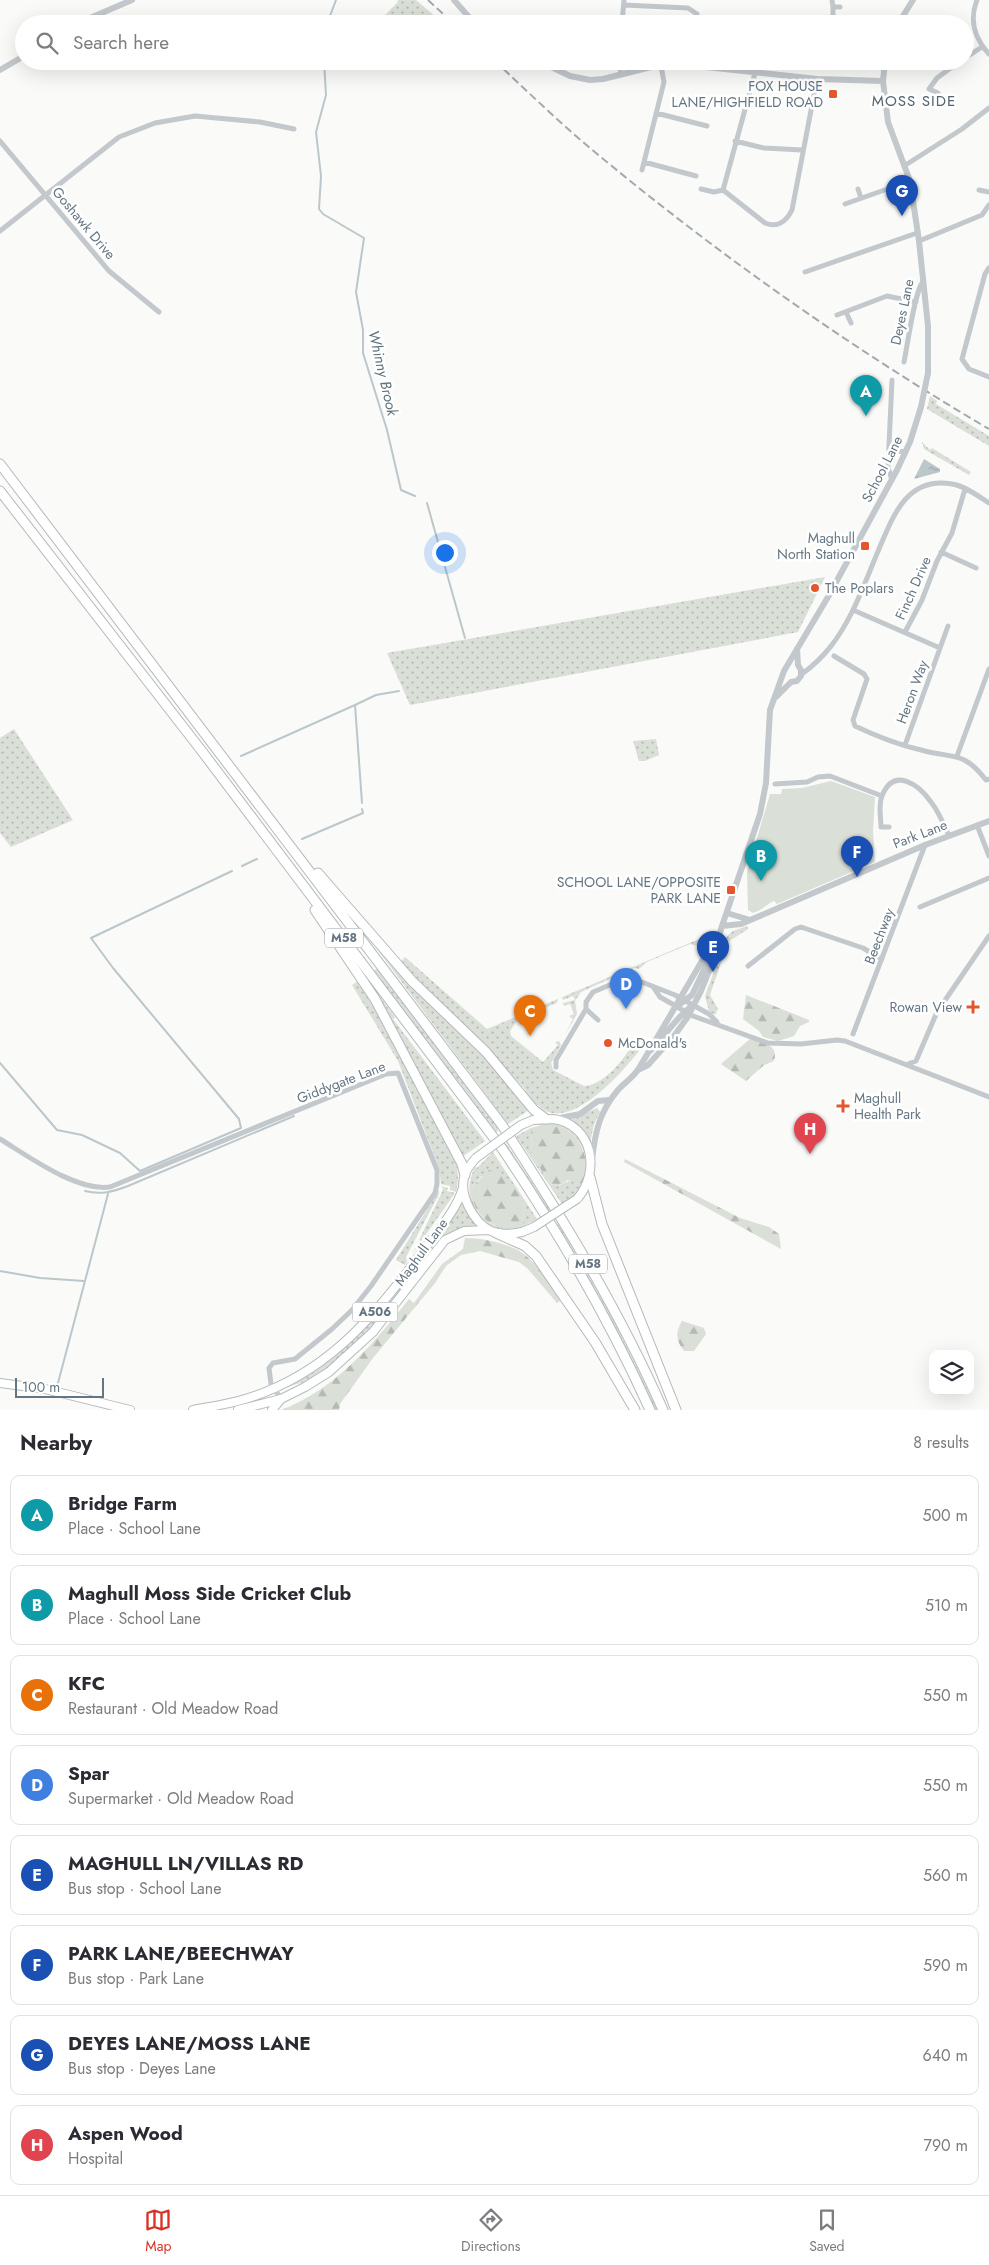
<!DOCTYPE html>
<html lang="en">
<head>
<meta charset="utf-8">
<style>
	body { margin:0; font-family:Jost,sans-serif; background:#f2f2f3; color:#2b2b33 }
	.controls { position:absolute; right:15px; bottom:15px; display:grid; overflow:hidden; border-radius:10px; box-shadow:0 5px 20px #0002 }
	.controls button { width:45px; height:45px; display:grid; place-items:center; padding:0; border:0; border-bottom:1px solid #e1e1e2; background:#fff; color:#2b2b33; font:25px sans-serif }
	.scale { position:absolute; left:15px; bottom:12px; width:89px; box-sizing:border-box; padding-left:5px; border:2px solid #657683; border-top:0; font-size:14px; line-height:18px; white-space:nowrap; color:#657683; -webkit-text-stroke:4px #fff; paint-order:stroke }
	.you { position:absolute; left:444px; top:552px; width:18px; height:18px; margin:-12px; border:4px solid #fff; border-radius:50%; background:#1a73e8; box-shadow:0 0 0 8px #1a73e833 }
	.badge { display:grid; place-items:center; width:32px; height:32px; border-radius:50%; background:#d93025; color:#fff; font-size:16px; font-weight:700 }
	.pin { position:absolute; translate:-50% -41px; filter:drop-shadow(0 1px 2px #0008) }
	.pin::after { content:''; position:absolute; top:26px; width:18px; height:15px; background:inherit; clip-path:polygon(0 0,100% 0,50% 100%) }
	.list { margin:0; padding:0; list-style:none }
	h2 { display:flex; justify-content:space-between; align-items:center; height:65px; margin:0; padding:0 20px; font-size:21px }
	h2 small { font-size:16px; font-weight:400; color:#7c7c81 }
	.list li { display:grid; grid-template-columns:32px 1fr auto; gap:15px; align-items:center; box-sizing:border-box; height:80px; margin:0 10px 10px; padding:0 10px; border:1px solid #e1e1e2; border-radius:10px }
	.list b { display:block; font-size:19px; white-space:nowrap }
	.list p { margin:0; font-size:16px; white-space:nowrap; color:#7c7c81 }
	.list em { font-size:16px; font-style:normal; color:#7c7c81 }
	.icon { flex:none; width:28px; height:28px; fill:none; stroke:currentColor; stroke-width:2; stroke-linecap:round; stroke-linejoin:round }
	.map { position:relative; flex:none; width:989px; height:1410px; overflow:hidden }
	.search { position:absolute; background:#fff; box-shadow:0 5px 20px #0002; left:15px; right:15px; top:15px; height:55px; display:flex; align-items:center; gap:12px; box-sizing:border-box; padding:0 18px; border-radius:28px; color:#7c7c81; font-size:19px }
	.sheet { height:785px; background:#fff }
	nav { display:flex; justify-content:space-around; align-items:center; box-sizing:border-box; height:70px; border-top:1px solid #e1e1e2; background:#fff; font-size:14px; color:#7c7c81 }
	nav a { display:grid; justify-items:center; gap:2px }
	nav .on { color:#d93025 }
	.map>svg:first-child { display:block }
</style>
</head>
<body>
<div class="map">
<svg width="989" height="1410" viewBox="0 0 989 1410">
	<defs>
		<pattern id="grass-dots" width="8" height="8" patternUnits="userSpaceOnUse" patternTransform="scale(1.25)"><rect width="8" height="8" fill="#dadfd7"/><path d="M2 2h.1M6 6h.1" fill="none" stroke="#b4b9b4" stroke-width="1.8" stroke-linecap="round"/></pattern>
		<pattern id="forest-firs" width="22" height="20" patternUnits="userSpaceOnUse" patternTransform="scale(1.25)"><rect width="22" height="20" fill="#dadfd7"/><path d="M5 1l3.5 6h-7zM16 11l3.5 6h-7z" fill="#b4b9b4"/></pattern>
		<pattern id="water-ripples" width="26" height="14" patternUnits="userSpaceOnUse" patternTransform="scale(1.25)"><rect width="26" height="14" fill="#bbc7cb"/><path d="M2 4q2-2 4 0t4 0M15 11q2-2 4 0t4 0" fill="none" stroke="#9ca6aa"/></pattern>
	</defs>
	<rect width="100%" height="100%" fill="#fafaf8"/>
	<path fill="url(#grass-dots)" d="M 398,0 L 416,0 L 444,24 L 376,24 L 397,3 Z
		M 930,396 L 937,401 L 936,404 L 989,436 L 989,446 L 927,409 Z
		M 922,442 L 930,450 L 932,448 L 971,472 L 969,475 L 924,449 Z
		M 825,577 L 798,632 L 410,705 L 387,653 Z
		M 14,729 L 73,820 L 11,847 L 0,833 L 0,738 Z
		M 656,739 L 659,755 L 645,761 L 639,761 L 633,741 Z
		M 747,926 L 748,929 L 728,942 L 710,995 L 718,1009 L 715,1015 L 709,1011 L 705,996 L 727,936 L 733,931 Z
		M 365,933 L 491,1062 L 529,1110 L 508,1124 Z
		M 706,936 L 699,953 L 697,946 L 690,944 L 647,962 L 639,969 L 634,968 L 581,992 L 575,1001 L 577,1014 L 565,1035 L 573,1019 L 569,1016 L 574,1014 L 570,1004 L 564,1006 L 563,1003 L 575,1000 L 573,996 L 563,1000 L 562,997 L 558,999 L 557,1003 L 519,1018 L 510,1031 L 511,1036 L 543,1062 L 558,1045 L 555,1042 L 559,1041 L 561,1045 L 551,1063 L 553,1070 L 584,1086 C 603,1085 621,1063 630,1048 L 628,1043 L 623,1039 L 624,1037 L 639,1043 L 646,1040 L 646,1042 C 629,1065 569,1138 538,1105 L 535,1106 L 524,1088 L 496,1058 L 401,962 L 405,957 L 487,1029 Z
		M 378,968 L 497,1126 L 498,1131 L 495,1133 L 373,971 Z
		M 365,977 L 395,1017 L 393,1019 L 485,1141 L 462,1157 Z
		M 358,981 L 390,1035 L 448,1149 C 458,1158 460,1177 456,1192 L 450,1190 L 450,1186 L 441,1184 L 439,1168 L 398,1061 L 352,985 Z
		M 597,1108 L 600,1112 L 594,1124 L 590,1143 L 582,1130 L 569,1120 Z
		M 548,1123 C 577,1125 598,1157 584,1184 C 580,1192 570,1199 562,1204 L 516,1136 L 531,1128 L 532,1156 L 551,1184 L 558,1186 C 567,1182 569,1178 578,1184 L 583,1183 C 597,1153 571,1120 539,1125 L 538,1124 Z
		M 506,1143 L 551,1211 L 548,1212 L 504,1145 Z
		M 493,1152 L 537,1219 L 522,1227 L 525,1204 L 505,1178 L 482,1176 L 470,1189 C 473,1215 492,1232 518,1228 L 519,1230 C 481,1233 458,1201 475,1167 L 477,1168 Z
		M 441,1186 L 448,1188 L 447,1191 L 455,1193 L 413,1253 L 442,1192 L 443,1188 Z
		M 439,1190 L 439,1194 L 406,1257 L 408,1260 L 405,1265 L 396,1260 Z
		M 462,1202 L 476,1226 L 460,1228 L 445,1235 L 369,1331 L 333,1365 L 305,1383 L 304,1382 L 287,1387 L 332,1358 L 357,1337 L 392,1297 Z
		M 558,1223 L 611,1315 L 658,1410 L 654,1410 L 556,1225 Z"/>
	<path fill="url(#forest-firs)" d="M 746,995 L 809,1020 L 809,1022 L 800,1026 L 794,1036 L 778,1041 L 763,1037 L 759,1031 L 743,1019 Z
		M 751,1038 C 763,1043 779,1044 774,1061 L 764,1065 L 746,1081 L 721,1064 Z
		M 545,1124 C 577,1125 593,1155 583,1183 L 578,1184 L 568,1180 L 558,1186 L 551,1184 L 532,1156 L 531,1128 Z
		M 625,1159 L 740,1218 L 769,1227 L 779,1234 L 781,1249 L 624,1162 Z
		M 489,1170 C 507,1174 516,1189 525,1204 L 522,1227 C 495,1234 473,1216 470,1189 Z
		M 465,1238 C 483,1238 506,1243 521,1252 C 535,1261 553,1286 561,1300 L 557,1303 L 528,1269 L 519,1262 L 480,1251 L 461,1255 L 446,1266 L 435,1283 L 373,1358 L 340,1404 L 339,1410 L 281,1410 C 335,1390 374,1343 409,1299 L 414,1303 L 442,1264 L 463,1249 Z
		M 682,1321 L 704,1328 L 706,1334 L 694,1351 L 684,1351 C 676,1341 675,1332 682,1321 Z"/>
	<path fill="#dadfd7" d="M 831,781 L 875,797 L 873,831 L 875,862 L 777,904 L 774,901 C 767,904 762,910 753,913 L 748,910 L 747,872 L 770,794 L 781,794 L 782,789 L 802,788 Z"/>
	<path fill="url(#water-ripples)" d="M 924,459 L 940,469 L 940,472 L 914,479 Z"/>
	<g fill="none" stroke-linecap="round" stroke-linejoin="round">
		<path stroke="#bbc7cb" stroke-width="2" d="M 327,24 L 336,0
			M 324,61 L 326,95 L 316,132 L 321,176 L 319,209 L 323,214 L 364,238 L 356,292 L 363,330 L 363,353 L 387,430 L 401,490 L 415,496
			M 427,503 L 465,638
			M 355,705 L 376,695 L 399,691
			M 241,756 L 355,705 L 362,803
			M 302,839 L 363,813 L 362,809
			M 242,866 L 257,859
			M 0,1063 L 57,1130 L 82,1135 L 120,1153 L 140,1171 L 241,1128 L 239,1119 L 113,968 L 91,938 L 232,871
			M 85,1191 C 101,1195 112,1192 128,1186 L 294,1116
			M 0,1271 L 40,1278 L 84,1281
			M 58,1383 L 108,1194"/>
		<defs>
			<path id="primary" d="M 533,1120 C 539,1120 546,1119 553,1119 C 593,1124 601,1172 577,1199
				M 476,1158 C 472,1163 467,1168 465,1174 C 458,1194 473,1222 491,1231 C 500,1235 512,1234 522,1232
				M 0,1383 L 45,1389 L 130,1410
				M 193,1410 C 208,1407 223,1405 238,1401 C 321,1379 371,1321 420,1255 C 435,1234 455,1213 463,1188
				M 238,1410 L 281,1399 L 305,1387 L 329,1372 L 373,1332 L 445,1240 L 464,1231 L 489,1230
				M 272,1410 L 281,1399"/>
			<path id="motorway" d="M 0,464 L 502,1125 C 562,1217 619,1310 663,1410
				M 0,491 L 201,750 L 503,1150 C 559,1233 609,1319 650,1410
				M 318,873 L 412,981 L 486,1052 L 534,1110 L 546,1119
				M 315,910 L 375,999 L 462,1164 L 465,1175
				M 590,1177 L 602,1224 L 676,1410
				M 496,1233 L 525,1246 L 536,1256 L 595,1342 L 635,1410"/>
		</defs>
		<use href="#primary" stroke="#b5babe" stroke-width="10"/>
		<use href="#motorway" stroke="#b4b9bd" stroke-width="11"/>
		<path stroke="#c3c8cc" stroke-width="5" d="M 832,0 L 833,7
			M 977,0 C 969,20 975,39 989,54
			M 624,5 L 688,8 L 697,14
			M 833,21 L 833,7 L 840,7
			M 622,24 L 624,0
			M 965,58 L 982,47
			M 619,61 L 621,74
			M 755,73 L 723,190 L 765,223 C 777,228 786,222 792,210 L 817,79
			M 938,93 L 929,89 L 937,78 L 960,61
			M 656,113 L 707,126
			M 0,141 L 109,271 L 159,312
			M 735,141 L 764,148 L 802,150
			M 644,162 L 696,176
			M 904,166 L 962,129 L 989,108
			M 642,170 L 664,82 L 661,66
			M 701,189 L 714,192 L 723,190
			M 858,189 L 861,198
			M 979,190 L 989,192
			M 845,204 L 910,181
			M 0,231 L 119,137 L 155,123 L 195,116 L 260,122 L 294,129
			M 919,241 L 982,215 L 989,205
			M 989,268 L 985,274 L 962,359 L 969,369 L 989,377
			M 805,272 L 917,233
			M 846,312 L 851,323
			M 837,315 L 887,296 L 916,302
			M 904,362 C 907,348 915,289 923,282
			M 890,450 L 906,452
			M 892,480 L 888,467 L 892,380
			M 941,552 L 976,568
			M 853,610 L 940,648
			M 905,632 L 922,600 L 937,561 L 952,533 L 965,489
			M 834,656 L 864,674 L 867,679 L 853,720 L 855,726 C 876,736 899,745 921,750 C 953,759 963,750 986,780 L 989,779
			M 802,674 C 825,657 839,638 852,612 C 862,592 870,570 879,549 C 893,516 907,476 952,484 C 965,486 978,496 989,503
			M 905,745 L 948,626
			M 957,756 L 989,669
			M 775,784 L 807,782 L 818,777 L 830,776 L 882,796
			M 977,825 L 989,856
			M 889,827 L 881,827 C 881,818 878,805 882,796 C 894,766 919,785 931,802 C 939,812 944,825 949,836
			M 920,907 L 989,878
			M 748,966 L 795,929 L 801,927 L 863,948 L 882,959
			M 654,988 L 660,997 L 693,1016 L 768,1043 L 801,1044 L 837,1040 L 845,1041 L 989,1097
			M 586,1009 L 598,1020
			M 853,1034 L 925,845
			M 908,1064 L 916,1061 L 937,1012 L 989,936
			M 556,1067 L 556,1060 L 586,1009 L 586,1002 L 593,992 L 629,977 L 675,995 L 709,1014 L 717,1022
			M 0,1139 C 28,1156 77,1192 110,1187 L 386,1074 L 398,1073 L 437,1170 L 437,1184 L 435,1193 L 371,1286 L 352,1310 L 332,1329 L 295,1359 L 273,1363 L 269,1368 L 271,1384 L 281,1399"/>
		<path stroke="#c3c8cc" stroke-width="6" d="M 454,0 L 475,24
			M 76,24 L 132,0
			M 898,24 L 913,0
			M 539,61 L 570,76 L 590,80 L 603,79 L 651,67 L 687,65 L 817,79 L 883,81
			M 885,61 L 883,81 L 888,122 L 910,181 L 919,241 L 928,326 L 928,373
			M 0,70 L 24,56
			M 776,697 L 791,682 L 797,681 L 801,676 L 801,670 L 798,665 L 797,649
			M 727,913 L 750,920
			M 722,926 L 741,924 L 925,845 L 989,821
			M 680,1004 L 692,995 L 711,955
			M 650,1051 C 666,1036 674,1019 692,1006
			M 638,1070 L 648,1065 L 674,1036 L 687,1018 L 701,991 L 713,961 L 721,929 L 760,814 L 766,783 L 770,710 L 784,671 L 828,597 L 897,470 L 910,442 L 921,407
			M 555,1119 L 580,1114 L 598,1101 L 609,1100
			M 592,1160 C 595,1133 599,1112 618,1090 C 624,1083 634,1077 639,1068 C 665,1025 690,981 716,937"/>
		<use href="#primary" stroke="#fff" stroke-width="8"/>
		<use href="#motorway" stroke="#fff" stroke-width="9"/>
		<path stroke="#a2aab0" stroke-width="2" stroke-dasharray="8 4" stroke-linecap="butt" d="M 428,0 L 454,24
			M 495,61 C 528,92 561,124 596,153 C 719,255 851,348 989,429"/>
		<defs>
			<path id="primary-bridge" d="M 476,1158 L 521,1125 L 533,1120
				M 522,1232 L 534,1227 L 577,1199"/>
		</defs>
		<use href="#primary-bridge" stroke="#b5babe" stroke-width="10" stroke-linecap="butt"/>
		<path stroke="#c3c8cc" stroke-width="6" d="M 921,407 L 928,373"/>
		<use href="#primary-bridge" stroke="#fff" stroke-width="8"/>
	</g>
	<g fill="#e4572e" stroke="#fff" stroke-width="2">
		<rect x="828" y="89" width="10" height="10" rx="2.5"/>
		<rect x="860" y="541" width="10" height="10" rx="2.5"/>
		<circle cx="815" cy="588" r="5"/>
		<rect x="726" y="885" width="10" height="10" rx="2.5"/>
		<path d="M970.5 999.5h5v5h5v5h-5v5h-5v-5h-5v-5h5z"/>
		<circle cx="608" cy="1043" r="5"/>
		<path d="M840.5 1098.5h5v5h5v5h-5v5h-5v-5h-5v-5h5z"/>
	</g>
	<g text-anchor="middle" stroke-width="5" stroke-linejoin="round" paint-order="stroke">
		<g fill="#fff" stroke="#939fa8" stroke-width="1">
			<rect x="325" y="928.5" width="38" height="19" rx="4"/>
			<rect x="569" y="1254.5" width="38" height="19" rx="4"/>
			<rect x="352.5" y="1302.5" width="45" height="19" rx="4"/>
		</g>
		<g font-size="12" font-weight="bold" fill="#657683">
			<text x="344" y="942">M58</text>
			<text x="588" y="1268">M58</text>
			<text x="375" y="1316">A506</text>
		</g>
		<g font-size="14" fill="#657683" stroke="#fff" text-anchor="end">
			<text x="823" y="91">FOX HOUSE<tspan x="823" dy="16">LANE/HIGHFIELD ROAD</tspan></text>
			<text x="855" y="543">Maghull<tspan x="855" dy="16">North Station</tspan></text>
			<text x="825" y="593" text-anchor="start">The Poplars</text>
			<text x="721" y="887">SCHOOL LANE/OPPOSITE<tspan x="721" dy="16">PARK LANE</tspan></text>
			<text x="962" y="1012">Rowan View</text>
			<text x="618" y="1048" text-anchor="start">McDonald's</text>
			<text x="854" y="1103" text-anchor="start">Maghull<tspan x="854" dy="16">Health Park</tspan></text>
		</g>
		<g font-size="14" fill="#657683" stroke="#fff">
			<text transform="translate(84 223) rotate(50)" y="5">Goshawk Drive</text>
			<text transform="translate(902 312) rotate(-78)" y="5">Deyes Lane</text>
			<text transform="translate(882 469) rotate(-63)" y="5">School Lane</text>
			<text transform="translate(913 588) rotate(-66)" y="5">Finch Drive</text>
			<text transform="translate(912 692) rotate(-70)" y="5">Heron Way</text>
			<text transform="translate(920 834) rotate(-21)" y="5">Park Lane</text>
			<text transform="translate(879 936) rotate(-69)" y="5">Beechway</text>
			<text transform="translate(341 1082) rotate(-21)" y="5">Giddygate Lane</text>
			<text transform="translate(421 1252) rotate(-54)" y="5">Maghull Lane</text>
		</g>
		<g font-size="15" letter-spacing="1" fill="#57646e" stroke="#fff">
			<text x="914" y="106">MOSS SIDE</text>
		</g>
		<g font-size="15" font-style="italic" fill="#60757c" stroke="#fff">
			<text transform="translate(383 373) rotate(77)" y="5">Whinny Brook</text>
		</g>
	</g>
</svg>
<div class="controls">
<button><svg class="icon" aria-label="layers" viewBox="0 0 24 24"><path d="M12 4l9 5-9 5-9-5zM3 14l9 5 9-5"/></svg></button>
</div>
<div class="scale">100 m</div>
<div class="you"></div>
<div class="pin badge" style="left:866px;top:416px;background:#0f9aa8">A</div>
<div class="pin badge" style="left:761px;top:881px;background:#0f9aa8">B</div>
<div class="pin badge" style="left:530px;top:1036px;background:#e8710a">C</div>
<div class="pin badge" style="left:626px;top:1009px;background:#3f7fe0">D</div>
<div class="pin badge" style="left:713px;top:972px;background:#1a4fb4">E</div>
<div class="pin badge" style="left:857px;top:877px;background:#1a4fb4">F</div>
<div class="pin badge" style="left:902px;top:216px;background:#1a4fb4">G</div>
<div class="pin badge" style="left:810px;top:1154px;background:#e0444e">H</div>
<div class="search"><svg class="icon" aria-label="search" viewBox="0 0 24 24"><circle cx="10" cy="10" r="6"/><path d="M15 15l6 6"/></svg>Search here</div>
</div>
<section class="sheet">
<h2>Nearby<small>8 results</small></h2>
<ul class="list">
<li><span class="badge" style="background:#0f9aa8">A</span><div><b>Bridge Farm</b><p>Place · School Lane</p></div><em>500 m</em></li>
<li><span class="badge" style="background:#0f9aa8">B</span><div><b>Maghull Moss Side Cricket Club</b><p>Place · School Lane</p></div><em>510 m</em></li>
<li><span class="badge" style="background:#e8710a">C</span><div><b>KFC</b><p>Restaurant · Old Meadow Road</p></div><em>550 m</em></li>
<li><span class="badge" style="background:#3f7fe0">D</span><div><b>Spar</b><p>Supermarket · Old Meadow Road</p></div><em>550 m</em></li>
<li><span class="badge" style="background:#1a4fb4">E</span><div><b>MAGHULL LN/VILLAS RD</b><p>Bus stop · School Lane</p></div><em>560 m</em></li>
<li><span class="badge" style="background:#1a4fb4">F</span><div><b>PARK LANE/BEECHWAY</b><p>Bus stop · Park Lane</p></div><em>590 m</em></li>
<li><span class="badge" style="background:#1a4fb4">G</span><div><b>DEYES LANE/MOSS LANE</b><p>Bus stop · Deyes Lane</p></div><em>640 m</em></li>
<li><span class="badge" style="background:#e0444e">H</span><div><b>Aspen Wood</b><p>Hospital</p></div><em>790 m</em></li>
</ul>
</section>
<nav>
<a class="on"><svg class="icon" aria-label="map" viewBox="0 0 24 24"><path d="M3 6l6-2 6 2 6-2v14l-6 2-6-2-6 2zM9 4v14M15 6v14"/></svg>Map</a>
<a><svg class="icon" aria-label="directions" viewBox="0 0 24 24"><path d="M12 3l9 9-9 9-9-9zM9 14v-3h6M13 9l2 2-2 2"/></svg>Directions</a>
<a><svg class="icon" aria-label="saved" viewBox="0 0 24 24"><path d="M7 4h10v16l-5-4-5 4z"/></svg>Saved</a>
</nav>
</body>
</html>
